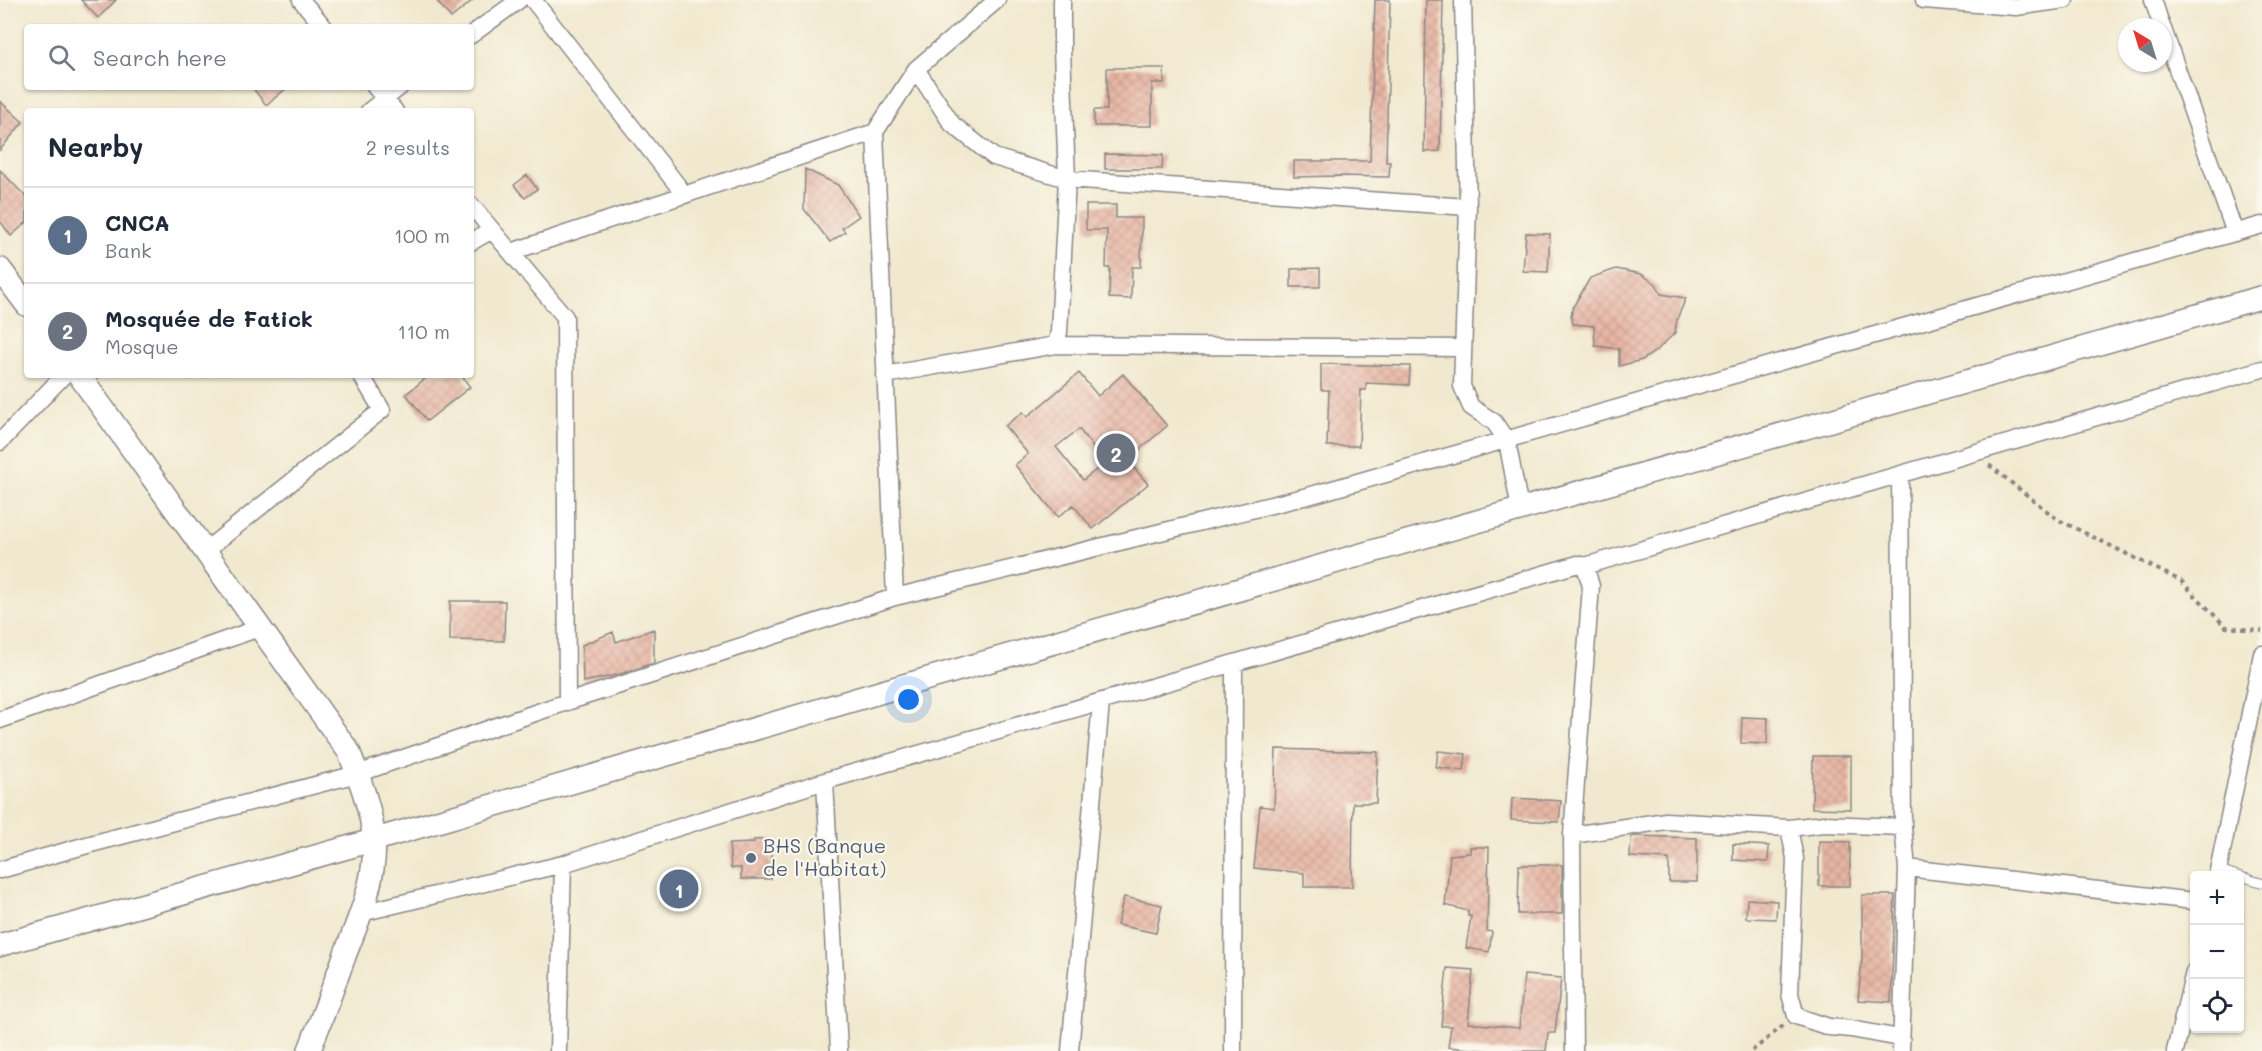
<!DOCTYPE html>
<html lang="en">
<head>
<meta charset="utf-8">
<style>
	body { margin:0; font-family:Mali,sans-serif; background:#f2f2f3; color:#1f2937 }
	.controls { position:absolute; right:18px; bottom:18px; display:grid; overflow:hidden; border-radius:6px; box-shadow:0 2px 4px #0004 }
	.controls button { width:54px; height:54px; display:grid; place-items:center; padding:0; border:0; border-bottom:2px solid #e0e1e3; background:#fff; color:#1f2937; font:30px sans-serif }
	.compass { position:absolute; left:2118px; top:18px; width:54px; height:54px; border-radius:50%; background:#fff; box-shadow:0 2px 4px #0004; rotate:322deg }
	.you { position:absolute; left:909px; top:700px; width:21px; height:21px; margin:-15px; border:4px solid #fff; border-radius:50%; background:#1a73e8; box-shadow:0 0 0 9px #1a73e833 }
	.badge { display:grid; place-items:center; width:39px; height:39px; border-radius:50%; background:#db2777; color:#fff; font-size:20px; font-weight:700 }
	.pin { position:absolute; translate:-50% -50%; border:3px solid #fff; box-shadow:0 2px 6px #0006 }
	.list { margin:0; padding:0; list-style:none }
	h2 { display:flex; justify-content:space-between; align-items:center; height:78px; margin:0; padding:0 24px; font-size:26px }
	h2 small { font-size:20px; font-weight:400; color:#747a83 }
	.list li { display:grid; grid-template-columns:39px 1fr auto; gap:18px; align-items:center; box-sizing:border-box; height:96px; padding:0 24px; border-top:2px solid #e0e1e3 }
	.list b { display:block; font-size:22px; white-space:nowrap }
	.list p { margin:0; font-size:20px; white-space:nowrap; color:#747a83 }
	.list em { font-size:20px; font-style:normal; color:#747a83 }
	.icon { flex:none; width:33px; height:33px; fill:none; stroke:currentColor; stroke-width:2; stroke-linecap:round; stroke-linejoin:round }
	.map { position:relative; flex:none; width:2262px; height:1051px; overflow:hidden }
	.search { position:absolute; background:#fff; box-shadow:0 2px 4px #0004; left:24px; top:24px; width:450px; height:66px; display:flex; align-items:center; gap:15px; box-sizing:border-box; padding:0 21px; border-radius:6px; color:#747a83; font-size:22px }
	.panel { position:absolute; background:#fff; box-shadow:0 2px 4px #0004; left:24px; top:108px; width:450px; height:270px; border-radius:6px }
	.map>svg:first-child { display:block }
</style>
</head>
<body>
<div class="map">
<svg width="2262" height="1051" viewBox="0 0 2262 1051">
	<defs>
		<pattern id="building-cross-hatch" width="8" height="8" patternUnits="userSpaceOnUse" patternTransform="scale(1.5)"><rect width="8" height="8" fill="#e7b5a3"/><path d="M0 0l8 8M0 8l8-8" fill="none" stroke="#c69b8d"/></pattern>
	</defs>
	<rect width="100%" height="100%" fill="#fbf7ec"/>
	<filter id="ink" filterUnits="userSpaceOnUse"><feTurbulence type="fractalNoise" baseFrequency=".0167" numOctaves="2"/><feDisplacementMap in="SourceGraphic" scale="12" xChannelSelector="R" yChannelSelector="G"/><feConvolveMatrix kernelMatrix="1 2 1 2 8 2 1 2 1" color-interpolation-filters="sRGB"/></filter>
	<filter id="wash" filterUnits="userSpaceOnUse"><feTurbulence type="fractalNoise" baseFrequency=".008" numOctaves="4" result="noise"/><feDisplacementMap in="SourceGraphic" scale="24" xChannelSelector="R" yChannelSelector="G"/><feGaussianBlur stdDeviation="1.35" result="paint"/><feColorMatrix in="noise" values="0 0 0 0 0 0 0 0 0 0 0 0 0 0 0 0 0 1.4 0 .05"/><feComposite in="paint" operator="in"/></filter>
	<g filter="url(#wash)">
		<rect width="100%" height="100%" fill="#f1e9cf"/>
		<g id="blocks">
			<path fill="url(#building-cross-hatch)" fill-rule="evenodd" d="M 81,0 L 116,0 L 98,18 Z
				M 436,0 L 473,0 L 451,18 Z
				M 1375,0 L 1390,0 L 1386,162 L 1390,162 L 1389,177 L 1337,176 L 1294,177 L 1294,161 L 1370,161 Z
				M 1426,0 L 1443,0 L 1440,151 L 1424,152 Z
				M 1107,68 L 1164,68 L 1164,83 L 1152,83 L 1152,126 L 1094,126 L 1094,110 L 1107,110 Z
				M 252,87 L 288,87 L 266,105 Z
				M 0,101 L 23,122 L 0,150 Z
				M 1105,154 L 1163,155 L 1162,169 L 1105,169 Z
				M 805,169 L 838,185 L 859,216 L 842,228 L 845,232 L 830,242 L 804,209 Z
				M 0,170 L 27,198 L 27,222 L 11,236 L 0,221 Z
				M 527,175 L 537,189 L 525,198 L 514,185 Z
				M 1086,205 L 1116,205 L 1116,218 L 1142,218 L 1141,267 L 1132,267 L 1131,299 L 1109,298 L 1110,268 L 1106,268 L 1107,230 L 1086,230 Z
				M 1526,233 L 1550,234 L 1548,272 L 1523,271 Z
				M 1320,268 L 1320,287 L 1291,287 L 1291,269 Z
				M 1616,269 L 1641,274 L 1656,284 L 1661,294 L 1686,298 L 1677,319 L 1675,333 L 1657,350 L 1642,360 L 1619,366 L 1619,349 L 1595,346 L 1594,326 L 1573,324 L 1571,316 L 1573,307 L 1590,278 Z
				M 1321,364 L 1410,366 L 1409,385 L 1366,383 L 1366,390 L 1361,390 L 1359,446 L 1327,446 L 1329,390 L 1321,390 Z
				M 1079,373 L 1098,396 L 1123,374 L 1167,426 L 1127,460 L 1148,484 L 1093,529 L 1073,505 L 1058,517 L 1015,465 L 1028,454 L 1005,426 L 1023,412 L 1027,417 ZM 1079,429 L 1105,463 L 1083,480 L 1056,447 Z
				M 430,375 L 461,375 L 470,387 L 427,421 L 406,394 Z
				M 450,601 L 505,601 L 504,641 L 450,640 Z
				M 654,629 L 654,663 L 617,675 L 583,682 L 582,645 L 613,632 L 616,642 Z
				M 1742,717 L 1768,718 L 1767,744 L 1741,743 Z
				M 1276,749 L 1378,752 L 1376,803 L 1353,803 L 1352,887 L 1304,887 L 1304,873 L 1254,868 L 1260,806 L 1274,808 Z
				M 1438,751 L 1466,754 L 1464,771 L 1436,767 Z
				M 1813,756 L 1851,756 L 1851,809 L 1812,808 Z
				M 1512,798 L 1561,801 L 1559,822 L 1511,820 Z
				M 1636,836 L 1697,838 L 1697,882 L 1669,882 L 1669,859 L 1630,857 L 1631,837 Z
				M 771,839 L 771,879 L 741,879 L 741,868 L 731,868 L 729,844 L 754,843 L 754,840 Z
				M 1819,841 L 1850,842 L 1850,886 L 1819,886 Z
				M 1733,844 L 1769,846 L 1768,862 L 1733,860 Z
				M 1470,847 L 1489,847 L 1487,931 L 1492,932 L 1489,952 L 1466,948 L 1471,916 L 1468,916 L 1468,911 L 1445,905 L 1450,855 L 1470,853 Z
				M 1519,865 L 1562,865 L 1562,914 L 1518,914 Z
				M 1862,895 L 1895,895 L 1891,1002 L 1858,1000 L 1862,958 Z
				M 1124,897 L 1162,905 L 1156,933 L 1117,925 Z
				M 1747,899 L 1777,901 L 1776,919 L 1746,918 Z
				M 1447,968 L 1473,970 L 1468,1023 L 1519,1028 L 1524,975 L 1561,978 L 1555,1033 L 1548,1033 L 1546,1051 L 1492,1051 L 1448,1047 L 1451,1026 L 1441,1026 Z"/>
		</g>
	</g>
	<g filter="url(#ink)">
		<use href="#blocks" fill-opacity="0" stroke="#8a8685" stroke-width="1.5"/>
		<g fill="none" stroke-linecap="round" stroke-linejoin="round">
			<defs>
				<path id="lane" d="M 2218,869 L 2239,876
					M 2240,876 L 2262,883"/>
				<path id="street" d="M 301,0 L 324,27
					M 533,0 L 685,195
					M 1463,0 L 1468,207 L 1462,386 L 1471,407 L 1494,422 L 1507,441 L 1520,509
					M 1924,0 L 2016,7 L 2065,0
					M 2153,0 L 2162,27
					M 2163,29 L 2235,233
					M 471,35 L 519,0
					M 916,69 L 952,124 L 994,157 L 1067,179 L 1468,207
					M 375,87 L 395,111
					M 369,111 L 400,87
					M 471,205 L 565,317 L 567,702
					M 471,242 L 492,230
					M 511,252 L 875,132
					M 1056,345 L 1059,332 L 1067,179 L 1062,50 L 1062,0
					M 885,375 L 1056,345 L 1463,348
					M 0,442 L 64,375
					M 1900,475 L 1903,827
					M 206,550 L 382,410 L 361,375
					M 895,597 L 875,132 L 916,69 L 997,0
					M 0,720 L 259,628
					M 825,781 L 839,1051
					M 1789,828 L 1824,824 L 1903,827 L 1907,868 L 1901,1051
					M 1572,835 L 1666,821 L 1789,828 L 1795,858 L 1790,994 L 1796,1016 L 1829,1027 L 1851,1029 L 1900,1038
					M 1907,868 L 2194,901
					M 0,870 L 87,845 L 357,774 L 567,702 L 895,597 L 1308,496 L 2262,225
					M 2217,876 L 2262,654
					M 361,913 L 563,864 L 825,781 L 1578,564 L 1585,566 L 2262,369
					M 558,1051 L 563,864
					M 1070,1051 L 1101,702
					M 1233,1051 L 1234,663
					M 1574,1051 L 1572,835 L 1591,586 L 1585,566
					M 2175,1051 L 2194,972"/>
				<path id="secondary" d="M 0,269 L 27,305
					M 79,375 L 349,752 C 360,780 372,811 374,841 C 376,880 360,916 346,952 C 334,985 322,1018 309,1051
					M 0,945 L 374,840 L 888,690 L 2262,297"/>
			</defs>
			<use href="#lane" stroke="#8a8685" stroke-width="10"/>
			<use href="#street" stroke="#8a8685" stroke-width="19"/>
			<use href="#secondary" stroke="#8a8685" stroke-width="25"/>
			<path stroke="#8a8685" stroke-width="4" stroke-dasharray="4.5 4.5" stroke-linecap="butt" d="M 1989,465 L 2057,519 L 2181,581 L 2226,627 L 2262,631
				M 1752,1051 L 1784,1025"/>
			<use href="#lane" stroke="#fff" stroke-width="8"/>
			<use href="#street" stroke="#fff" stroke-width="16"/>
			<use href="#secondary" stroke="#fff" stroke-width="22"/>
		</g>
	</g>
	<circle fill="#5c6f8a" stroke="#fbf7ec" stroke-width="2" cx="751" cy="858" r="6"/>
	<g text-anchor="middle" stroke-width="4.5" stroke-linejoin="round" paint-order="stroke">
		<g font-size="20" fill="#4e5e75" stroke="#fbf7ec" text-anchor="start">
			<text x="763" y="853">BHS (Banque<tspan x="763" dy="23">de l'Habitat)</tspan></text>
		</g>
	</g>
</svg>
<div class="controls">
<button>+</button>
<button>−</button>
<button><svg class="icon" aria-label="locate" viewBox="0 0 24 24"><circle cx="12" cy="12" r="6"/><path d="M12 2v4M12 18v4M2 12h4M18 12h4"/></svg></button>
</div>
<svg class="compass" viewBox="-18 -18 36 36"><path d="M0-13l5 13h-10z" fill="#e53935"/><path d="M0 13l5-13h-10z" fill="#747a83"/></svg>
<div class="you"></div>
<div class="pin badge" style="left:679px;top:889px;background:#5c6f8a">1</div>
<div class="pin badge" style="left:1116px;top:453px;background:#6b7280">2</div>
<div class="search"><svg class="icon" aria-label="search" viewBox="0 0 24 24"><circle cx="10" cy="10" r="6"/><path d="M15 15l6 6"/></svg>Search here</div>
<section class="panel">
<h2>Nearby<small>2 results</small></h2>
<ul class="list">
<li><span class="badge" style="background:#5c6f8a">1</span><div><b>CNCA</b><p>Bank</p></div><em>100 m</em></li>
<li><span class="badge" style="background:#6b7280">2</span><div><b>Mosquée de Fatick</b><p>Mosque</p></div><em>110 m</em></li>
</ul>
</section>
</div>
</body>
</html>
